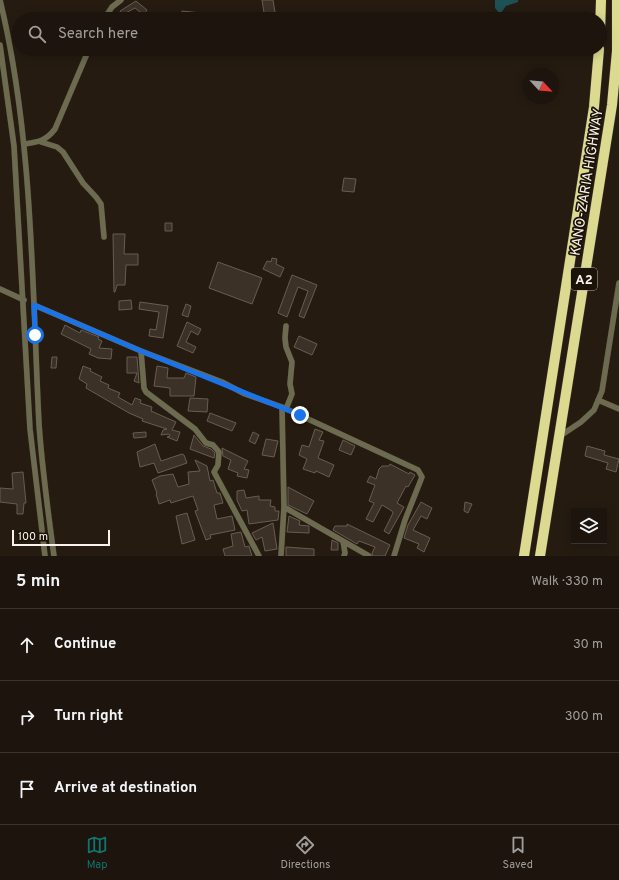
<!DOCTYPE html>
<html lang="en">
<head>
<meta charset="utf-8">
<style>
	body { margin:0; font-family:Overpass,sans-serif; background:#251d16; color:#f1f3f6 }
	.controls { position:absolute; right:12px; bottom:12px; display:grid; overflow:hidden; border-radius:0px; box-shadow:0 2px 10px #0003 }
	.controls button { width:36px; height:36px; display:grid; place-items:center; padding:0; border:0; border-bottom:1px solid #3a332e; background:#1c140d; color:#f1f3f6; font:20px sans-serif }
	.compass { position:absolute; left:523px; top:68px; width:36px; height:36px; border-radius:50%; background:#1c140d; box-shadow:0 2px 10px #0003; rotate:116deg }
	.scale { position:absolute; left:12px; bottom:10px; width:98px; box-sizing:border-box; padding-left:4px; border:2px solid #faf3ec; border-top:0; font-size:11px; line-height:14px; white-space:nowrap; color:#faf3ec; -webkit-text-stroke:3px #1b1208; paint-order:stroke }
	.stop { position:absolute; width:12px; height:12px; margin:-9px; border:3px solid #1a73e8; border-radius:50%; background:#fff }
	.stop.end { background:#1a73e8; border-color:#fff; box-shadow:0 1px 4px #0008 }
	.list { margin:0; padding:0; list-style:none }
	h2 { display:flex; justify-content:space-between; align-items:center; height:52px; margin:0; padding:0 16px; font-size:17px }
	h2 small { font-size:13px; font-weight:400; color:#a09e9d }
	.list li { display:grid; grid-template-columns:26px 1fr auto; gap:12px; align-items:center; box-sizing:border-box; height:72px; padding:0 16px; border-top:1px solid #3a332e }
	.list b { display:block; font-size:15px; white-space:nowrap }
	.list em { font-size:13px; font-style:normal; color:#a09e9d }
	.icon { flex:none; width:22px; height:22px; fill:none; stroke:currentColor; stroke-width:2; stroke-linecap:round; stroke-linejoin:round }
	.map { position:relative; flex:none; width:619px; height:556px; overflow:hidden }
	.search { position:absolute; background:#1c140d; box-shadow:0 2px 10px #0003; left:12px; right:12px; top:12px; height:44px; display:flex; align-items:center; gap:10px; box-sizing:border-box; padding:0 14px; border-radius:22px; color:#a09e9d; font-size:15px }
	.sheet { height:268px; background:#1c140d }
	nav { display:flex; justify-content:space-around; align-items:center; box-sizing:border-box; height:56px; border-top:1px solid #3a332e; background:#1c140d; font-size:11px; color:#a09e9d }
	nav a { display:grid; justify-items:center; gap:2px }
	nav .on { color:#0f766e }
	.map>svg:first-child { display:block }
</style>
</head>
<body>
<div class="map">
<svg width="619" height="556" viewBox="0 0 619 556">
	<rect width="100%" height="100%" fill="#251b11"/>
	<path fill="#1d5156" d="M 495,0 L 518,0 L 518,2 L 506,6 L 500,14 L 495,8 Z"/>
	<path fill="#3c3127" stroke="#695d52" d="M 262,0 L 273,0 L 276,18 L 265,19 Z
		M 136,1 L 147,10 L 144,15 L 135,8 L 122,15 L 120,11 Z
		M 182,11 L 201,13 L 200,14 L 210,16 L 210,19 L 180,19 Z
		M 344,178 L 356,179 L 354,192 L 342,191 Z
		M 165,223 L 172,223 L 172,231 L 165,231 Z
		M 113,234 L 125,234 L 124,254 L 138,254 L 138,265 L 126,265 L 125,285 L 117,285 L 115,292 L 114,292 Z
		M 272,258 L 277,259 L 276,264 L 284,268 L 280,277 L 263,269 L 267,261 L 271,262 Z
		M 218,262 L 262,278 L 252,304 L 209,288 Z
		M 292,275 L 317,285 L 304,318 L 299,316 L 308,291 L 298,287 L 287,317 L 278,313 Z
		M 131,300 L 132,309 L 119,310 L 119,301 Z
		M 140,302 L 168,306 L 163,338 L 149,336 L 150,329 L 156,330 L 159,312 L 139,309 Z
		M 186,304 L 191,306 L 188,317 L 182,315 Z
		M 187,322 L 201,329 L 198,335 L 191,331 L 186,342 L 196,347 L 193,353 L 177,346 Z
		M 65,325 L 80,333 L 81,330 L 99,337 L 98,339 L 102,341 L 99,348 L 112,349 L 111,359 L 98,358 L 89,354 L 91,349 L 61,334 Z
		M 299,336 L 317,344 L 312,355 L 294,347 Z
		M 52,357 L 57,357 L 56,368 L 51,368 Z
		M 127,357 L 137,357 L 139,383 L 134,381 L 137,373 L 127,373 Z
		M 83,366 L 91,369 L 90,371 L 102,377 L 100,381 L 109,385 L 108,388 L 120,393 L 118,397 L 132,405 L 135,398 L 141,400 L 140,403 L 152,407 L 151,411 L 176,422 L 172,430 L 180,432 L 177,441 L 167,437 L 170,436 L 169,434 L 161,435 L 163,430 L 167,429 L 142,421 L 143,419 L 129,413 L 86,388 L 87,384 L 79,379 Z
		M 157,366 L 168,368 L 167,378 L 184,378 L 186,373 L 196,377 L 194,396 L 170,396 L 170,388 L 154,386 Z
		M 190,398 L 208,399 L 207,412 L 188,411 Z
		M 210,413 L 236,423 L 232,431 L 207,421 Z
		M 315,429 L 323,432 L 319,440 L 324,441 L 318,458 L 334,465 L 329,477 L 316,471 L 315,473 L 303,469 L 307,459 L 299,455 L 302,445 L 309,447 Z
		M 146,432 L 146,437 L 134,438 L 133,433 Z
		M 253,432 L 259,435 L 255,444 L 249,441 Z
		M 194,435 L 203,446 L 211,449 L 215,453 L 214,458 L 190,449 Z
		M 266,439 L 278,441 L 274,457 L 262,455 Z
		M 343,440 L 355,446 L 351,455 L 339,450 Z
		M 155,444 L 161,461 L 182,454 L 184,455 L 187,463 L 158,473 L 154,463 L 140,467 L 137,452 Z
		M 587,446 L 605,451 L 604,455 L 619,459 L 616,472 L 606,469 L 608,463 L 585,456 Z
		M 222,448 L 248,461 L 244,469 L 249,470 L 247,478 L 237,476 L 238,473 L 228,469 L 231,460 L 223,456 Z
		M 195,460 L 207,466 L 210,481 L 213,480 L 217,493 L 220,493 L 223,503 L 214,505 L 217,519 L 232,516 L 235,530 L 210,535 L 211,538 L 206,540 L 195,511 L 198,510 L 193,496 L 171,503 L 170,500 L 159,504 L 156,494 L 157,493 L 152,480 L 160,476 L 173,474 L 178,487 L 189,484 L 188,472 L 200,471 Z
		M 390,464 L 409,474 L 410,472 L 415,475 L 408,487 L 406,486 L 397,503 L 404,507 L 389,534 L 384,531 L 393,513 L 392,511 L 382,505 L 373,522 L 366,519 L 374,503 L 369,501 L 375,485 L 367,482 L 370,476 L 376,479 L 379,469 L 382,466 L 389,466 Z
		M 23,472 L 26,503 L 24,503 L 23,514 L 17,514 L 17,504 L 0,502 L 0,488 L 13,489 L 12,473 Z
		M 288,487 L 314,501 L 307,514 L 288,505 Z
		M 244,490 L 246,498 L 259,496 L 259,500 L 271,500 L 270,506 L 275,507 L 275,511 L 279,511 L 278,520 L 249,524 L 247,510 L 242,511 L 237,500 L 237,491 Z
		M 421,502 L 432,508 L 427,519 L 421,516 L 413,530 L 430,538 L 424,552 L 417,548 L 419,544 L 404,538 L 408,525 Z
		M 465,502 L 472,504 L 468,513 L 464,511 Z
		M 187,513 L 195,540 L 182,544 L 176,516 Z
		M 289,516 L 300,521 L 299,525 L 309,526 L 309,533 L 287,532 Z
		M 273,523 L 277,549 L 265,551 L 262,537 L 256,540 L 252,533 Z
		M 347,524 L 390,545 L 385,556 L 373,556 L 372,553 L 375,547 L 359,541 L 357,544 L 333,530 L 335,526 L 347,526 Z
		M 241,532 L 245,547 L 249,546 L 252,556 L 225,556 L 223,549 L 233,546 L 231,534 Z
		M 332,540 L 338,543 L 338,550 L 331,550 Z
		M 286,547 L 314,549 L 314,556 L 286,556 Z"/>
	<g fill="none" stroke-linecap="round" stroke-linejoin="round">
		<defs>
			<path id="street" d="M 0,0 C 33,136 32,284 39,424 C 42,468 48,512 54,556
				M 104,19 L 112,7 L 121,0
				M 0,45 L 14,146 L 30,429 L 45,556
				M 41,142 L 57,147 L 63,152 L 83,183 L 96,197 L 101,204 L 104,237
				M 24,144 C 38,142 46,141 55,129 L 89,49
				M 0,289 L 24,300
				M 34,305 L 141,351 L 222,382 L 245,394 L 282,407 L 418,470 L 422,477 L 405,520 L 394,556
				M 286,326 L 285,338 L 286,347 L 292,362 L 290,384 L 292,394 L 286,409
				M 141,351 L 144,388 L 146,392 L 195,429 L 206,443 L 213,445 L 219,452 L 218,465 L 214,472 L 259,556
				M 598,400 L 619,409
				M 560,436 L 581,422 L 594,410 L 602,391 L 619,283
				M 284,507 L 369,556
				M 343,541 L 345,553 L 344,556
				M 281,556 L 284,507 L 282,407"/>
			<path id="highway" d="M 600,33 L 601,0
				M 524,556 L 594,107 L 599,49
				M 540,556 L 612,105 L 617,51 L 617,0"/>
		</defs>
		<use href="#street" stroke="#3f352b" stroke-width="6"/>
		<use href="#highway" stroke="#3f352b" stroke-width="11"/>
		<use href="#street" stroke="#6c6b4f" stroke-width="5.5"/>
		<use href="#highway" stroke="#dcd991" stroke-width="10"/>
	</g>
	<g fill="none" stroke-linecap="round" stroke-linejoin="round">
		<path stroke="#1a73e8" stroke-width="5" d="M 35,335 L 34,305 L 141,351 L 300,415"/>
	</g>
	<g text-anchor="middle" stroke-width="3.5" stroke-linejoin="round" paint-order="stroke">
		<rect fill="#1b1208" stroke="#b7b0a8" stroke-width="1" x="571" y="268" width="26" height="22" rx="3"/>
		<g font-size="13" font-weight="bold" fill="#faf3ec">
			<text x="584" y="284">A2</text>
		</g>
		<g font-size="14" fill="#faf3ec" stroke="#1b1208">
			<text transform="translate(586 182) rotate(-81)" y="5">KANO-ZARIA HIGHWAY</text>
		</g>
	</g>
</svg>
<div class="controls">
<button><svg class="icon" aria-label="layers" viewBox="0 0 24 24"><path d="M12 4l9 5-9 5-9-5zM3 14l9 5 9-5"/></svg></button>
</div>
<svg class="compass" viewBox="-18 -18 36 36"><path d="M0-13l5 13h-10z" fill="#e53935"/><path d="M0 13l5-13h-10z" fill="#a09e9d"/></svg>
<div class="scale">100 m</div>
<div class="stop" style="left:35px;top:335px"></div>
<div class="stop end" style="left:300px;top:415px"></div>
<div class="search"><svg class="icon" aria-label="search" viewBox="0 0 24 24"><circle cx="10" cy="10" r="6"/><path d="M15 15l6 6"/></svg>Search here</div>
</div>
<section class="sheet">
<h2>5 min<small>Walk · 330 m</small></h2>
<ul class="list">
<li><svg class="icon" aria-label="ahead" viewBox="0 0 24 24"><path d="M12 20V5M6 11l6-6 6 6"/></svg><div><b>Continue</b></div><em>30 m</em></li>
<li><svg class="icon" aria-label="right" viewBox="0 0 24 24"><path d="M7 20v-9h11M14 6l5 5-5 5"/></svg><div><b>Turn right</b></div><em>300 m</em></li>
<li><svg class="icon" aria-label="arrive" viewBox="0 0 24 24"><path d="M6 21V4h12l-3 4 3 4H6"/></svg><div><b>Arrive at destination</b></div></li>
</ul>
</section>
<nav>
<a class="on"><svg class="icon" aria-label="map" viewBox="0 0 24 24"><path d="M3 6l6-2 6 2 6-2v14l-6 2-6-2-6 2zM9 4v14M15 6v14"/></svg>Map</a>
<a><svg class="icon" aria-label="directions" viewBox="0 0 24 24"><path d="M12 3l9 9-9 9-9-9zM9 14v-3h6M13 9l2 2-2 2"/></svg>Directions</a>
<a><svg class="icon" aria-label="saved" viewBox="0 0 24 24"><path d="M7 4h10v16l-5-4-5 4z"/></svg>Saved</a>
</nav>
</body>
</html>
